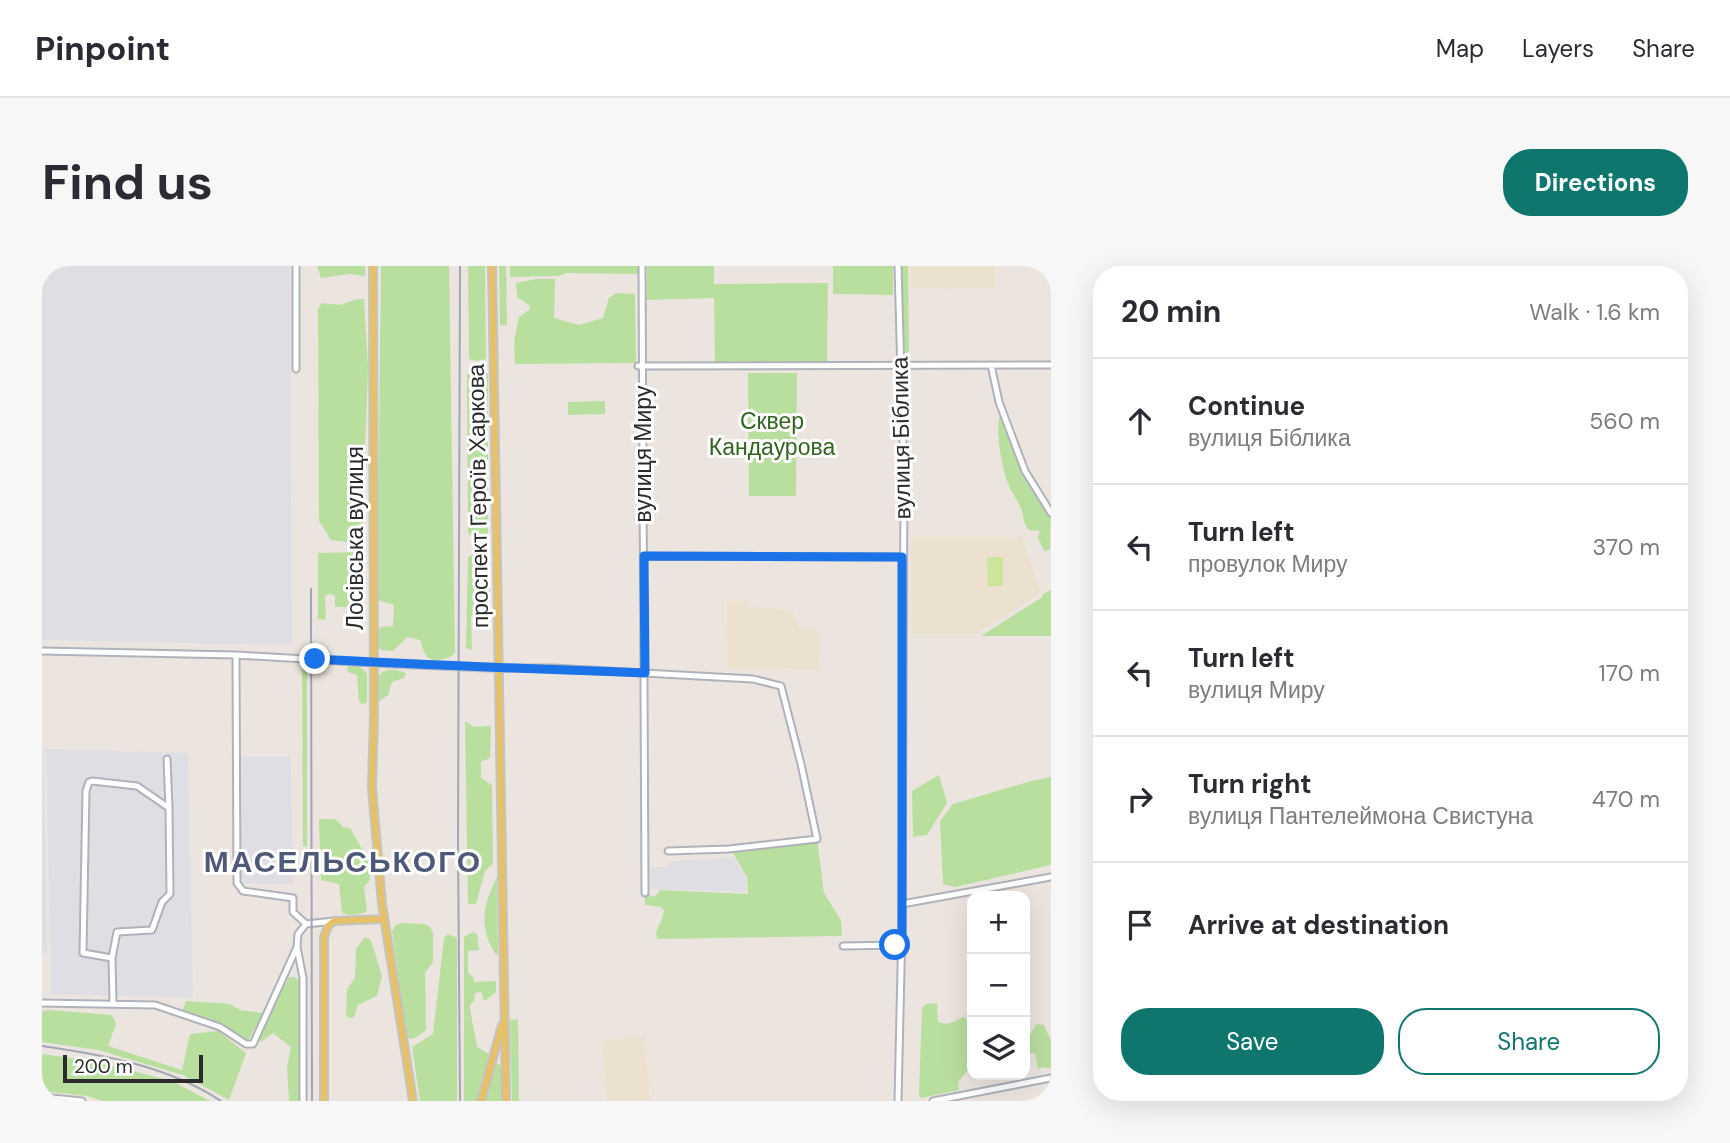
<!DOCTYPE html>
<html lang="en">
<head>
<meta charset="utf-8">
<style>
	body { margin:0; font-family:"DM Sans",sans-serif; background:#f7f7f7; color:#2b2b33 }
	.controls { position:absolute; right:21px; bottom:21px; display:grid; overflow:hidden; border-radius:14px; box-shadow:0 7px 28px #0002 }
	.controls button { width:63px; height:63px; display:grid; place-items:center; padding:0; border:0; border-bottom:2px solid #e1e1e2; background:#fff; color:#2b2b33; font:35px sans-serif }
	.scale { position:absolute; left:21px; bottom:18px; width:140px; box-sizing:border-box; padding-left:7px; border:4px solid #2b2b2b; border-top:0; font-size:19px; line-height:24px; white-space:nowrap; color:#2b2b2b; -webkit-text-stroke:5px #fff; paint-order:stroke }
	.stop { position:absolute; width:21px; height:21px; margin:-16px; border:5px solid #1a73e8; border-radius:50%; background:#fff }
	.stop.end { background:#1a73e8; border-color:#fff; box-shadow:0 2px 7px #0008 }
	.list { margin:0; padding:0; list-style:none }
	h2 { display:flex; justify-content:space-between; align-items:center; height:91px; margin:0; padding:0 28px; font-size:30px }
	h2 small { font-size:23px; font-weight:400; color:#7c7c81 }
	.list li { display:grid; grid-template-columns:46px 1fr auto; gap:21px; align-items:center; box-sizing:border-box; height:126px; padding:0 28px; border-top:2px solid #e1e1e2 }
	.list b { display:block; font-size:26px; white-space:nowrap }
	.list p { margin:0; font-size:23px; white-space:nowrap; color:#7c7c81 }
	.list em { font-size:23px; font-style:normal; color:#7c7c81 }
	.actions { display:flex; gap:14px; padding:21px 28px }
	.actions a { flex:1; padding:16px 0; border:2px solid #0f766e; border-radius:28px; text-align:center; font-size:24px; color:#0f766e }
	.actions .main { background:#0f766e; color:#fff }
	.icon { flex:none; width:38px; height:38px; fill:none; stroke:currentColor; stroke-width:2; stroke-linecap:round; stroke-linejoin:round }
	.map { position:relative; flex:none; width:1009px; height:835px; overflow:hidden; border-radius:28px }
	header { display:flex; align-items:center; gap:42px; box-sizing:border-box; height:98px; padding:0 35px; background:#fff; border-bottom:2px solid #e1e1e2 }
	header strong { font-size:33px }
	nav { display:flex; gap:38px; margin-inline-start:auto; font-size:24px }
	.intro { display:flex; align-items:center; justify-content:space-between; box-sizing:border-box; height:168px; padding:0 42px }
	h1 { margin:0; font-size:49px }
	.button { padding:18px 32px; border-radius:28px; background:#0f766e; color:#fff; font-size:24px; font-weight:700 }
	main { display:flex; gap:42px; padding:0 42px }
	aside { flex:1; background:#fff; border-radius:28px; box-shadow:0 7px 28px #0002 }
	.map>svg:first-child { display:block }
</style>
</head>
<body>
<header>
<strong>Pinpoint</strong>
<nav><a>Map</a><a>Layers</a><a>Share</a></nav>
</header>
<div class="intro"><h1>Find us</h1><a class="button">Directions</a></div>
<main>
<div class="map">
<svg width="1009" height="835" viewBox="0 0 1009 835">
	<rect width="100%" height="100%" fill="#ece5df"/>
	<path fill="#e0dee5" d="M 0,0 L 248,0 L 250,379 L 0,374 Z
		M 4,483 L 146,487 L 151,732 L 9,728 Z
		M 0,484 L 2,484 L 5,688 L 0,688 Z
		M 199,491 L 249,491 L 251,618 L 200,617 Z
		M 692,591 L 704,612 L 704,626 L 609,623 L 608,601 L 626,601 L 626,596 Z"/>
	<path fill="#ece1cf" d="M 868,0 L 953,0 L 953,22 L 868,23 Z
		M 869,271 L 980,271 L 999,327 L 934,368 L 870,368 Z
		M 685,335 L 704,335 L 705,341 L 730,342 L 751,347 L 758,363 L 776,364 L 777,403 L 686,402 Z
		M 603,770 L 608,835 L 565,835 L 560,774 Z"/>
	<path fill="#b9df9f" d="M 275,0 L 323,0 L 323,10 L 308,8 L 279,12 Z
		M 339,0 L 407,0 L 413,387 C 405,394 387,399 382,386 C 380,382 380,378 378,374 L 365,371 L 351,385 L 340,384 L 335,380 L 335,365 L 339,361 L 351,360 L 352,339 L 335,334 Z
		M 426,0 L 443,0 L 444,93 L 435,95 L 427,93 Z
		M 457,0 L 464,0 L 465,60 L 458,59 Z
		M 468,0 L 596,0 L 596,8 L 524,7 L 517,10 L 468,11 Z
		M 605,0 L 672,0 L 672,18 L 786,17 L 785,97 L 673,96 L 672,32 L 605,34 Z
		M 791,0 L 851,0 L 851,29 L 791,28 Z
		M 860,0 L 866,0 L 867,86 L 861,87 Z
		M 494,13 L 513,13 L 512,52 L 537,59 L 561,52 L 567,32 L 574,27 L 593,28 L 594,97 L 473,98 L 472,75 L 477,51 L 488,43 L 487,39 L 475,31 L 474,17 Z
		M 315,33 L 322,33 L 326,101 L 320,274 L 306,276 L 289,274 L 277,255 L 276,43 L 280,37 L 298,39 Z
		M 435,106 L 446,107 L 446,271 L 435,272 L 426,268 L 425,108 Z
		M 706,107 L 755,107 L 754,230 L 707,230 Z
		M 563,135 L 563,148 L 526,149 L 526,136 Z
		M 960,145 L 983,205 L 1009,247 L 1008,284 L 1002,285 L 996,272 L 998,265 L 987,264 C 981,257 982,253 980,245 C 976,234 968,225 965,215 C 960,200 951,157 960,145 Z
		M 320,286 L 319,341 L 293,341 L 293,330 L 288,328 L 283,330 L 284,354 L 276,353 L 276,287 Z
		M 436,286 L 446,288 L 448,333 L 440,340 L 433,340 L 429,352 L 430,384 L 424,382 L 426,291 Z
		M 1009,324 L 1009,370 L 939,370 L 999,332 L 1001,328 Z
		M 265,399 L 265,581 L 261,580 L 260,400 Z
		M 309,400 L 318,401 L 325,407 L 325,437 L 320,438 L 317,435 L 315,409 L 306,406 L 305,402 Z
		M 347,404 L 355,404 L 364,407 L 362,412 L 350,416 L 346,429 L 336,436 L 335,412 L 340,406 Z
		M 423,455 L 432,461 L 449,460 L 448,492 L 439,496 L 439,512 L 450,519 L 451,598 L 443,605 L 434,638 L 426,638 Z
		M 897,509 L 905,537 L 885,569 L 871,571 L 870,525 Z
		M 1009,511 L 1009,599 L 913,621 L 901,618 L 898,555 L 911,538 L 989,515 Z
		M 277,553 L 293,553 L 301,561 L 308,562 L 329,599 L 328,614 L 322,621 L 325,645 C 319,649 306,650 300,647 L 297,618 L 279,614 Z
		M 775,573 L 782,627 L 799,654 L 800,670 L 615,673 L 614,666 L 620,653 L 622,644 L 619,641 L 603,639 L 603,627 L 613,631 L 618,624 L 706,628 L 705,611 L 691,587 Z
		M 455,611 L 456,689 L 454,689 C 436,661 441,640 455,611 Z
		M 358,657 L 383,658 L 388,661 L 391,667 L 391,696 L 383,707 L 384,764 L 373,772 L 367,773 L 364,765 L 350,665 L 353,660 Z
		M 431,666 L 435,668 L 437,684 L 426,685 L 426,707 L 431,711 L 432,716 L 454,715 L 454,726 L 444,734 L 441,734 L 440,726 L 433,727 L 432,735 L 428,739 C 429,754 433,766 435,781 L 447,788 L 436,835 L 422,835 L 422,671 Z
		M 406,668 L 415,672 L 415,835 L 378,835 L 370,781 L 391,768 L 402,672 Z
		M 323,671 L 329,674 L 340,710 L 335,730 L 316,739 L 312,751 L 308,752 L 304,750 L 305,723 L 313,712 L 314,683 Z
		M 247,711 L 253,711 L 257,715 L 257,835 L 247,835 L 245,801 L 249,781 L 231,767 L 219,776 L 215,771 Z
		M 144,735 L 188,738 L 198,744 L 221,747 L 206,775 L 181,759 L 141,744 Z
		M 895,737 L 896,756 C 907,760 911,756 921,751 L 927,753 L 930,749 L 930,800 L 916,816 L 917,824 L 879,832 L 877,829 L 880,742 L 884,738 Z
		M 7,744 L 70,749 L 74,758 L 66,780 L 140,804 L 148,768 L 176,765 L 204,787 L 187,834 L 141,809 L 56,784 L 0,776 L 0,745 Z
		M 476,753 L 477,835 L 470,835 L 468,754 Z
		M 994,758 L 1002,759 L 1009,775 L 1009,803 L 1001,801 L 996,803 L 993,787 L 983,788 L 983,769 L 988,769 Z
		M 0,788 L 51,795 L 130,815 L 168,835 L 60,835 L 45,830 L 0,825 Z
		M 454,797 L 459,800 L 459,835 L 441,835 L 450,799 Z"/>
	<path fill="#cbe59b" d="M 945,291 L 961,291 L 961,320 L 946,320 Z"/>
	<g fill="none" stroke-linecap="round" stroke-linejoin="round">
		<defs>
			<path id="minor" d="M 254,0 L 254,103
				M 600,0 L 603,627
				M 856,0 L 862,215 L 860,658 L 856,835
				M 949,99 L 957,136 L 983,205 L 1009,247
				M 596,100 L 1009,99
				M 602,290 L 860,291
				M 0,385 L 194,389 L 331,397
				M 194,389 L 195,617 L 201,625 L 251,632 L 251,646 L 264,658
				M 456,402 L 511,402 L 711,413 L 739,420 L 759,498 L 775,573 L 687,583 L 626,585
				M 125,493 L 127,542
				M 860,638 L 1009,611
				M 801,680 L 860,679
				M 255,681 L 261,712 L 261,835
				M 70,692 L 41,687 L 44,525 L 47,516 L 50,515 L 95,520 L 127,542 L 128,628 L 120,636 L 110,664 L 75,666 L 70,692 L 71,737
				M 0,737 L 113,739 L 178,761 L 204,778 L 211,778 L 255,681 L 256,668 L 264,658 L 292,655
				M 0,831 L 40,835
				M 891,835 L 1009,812"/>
			<path id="major" d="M 331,0 L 332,447 L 330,522 L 340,638 L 371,835
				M 450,0 L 464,835
				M 331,397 L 456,402
				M 282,835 L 282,671 L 286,660 L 292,655 L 342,653
				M 439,835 L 460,759"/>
		</defs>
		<use href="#minor" stroke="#afb2bb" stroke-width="9"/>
		<use href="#major" stroke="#c4c4c4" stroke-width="10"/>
		<use href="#minor" stroke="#fff" stroke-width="5"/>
		<use href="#major" stroke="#e7c168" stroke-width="6"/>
		<path stroke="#a1a5b4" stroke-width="2" d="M 269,323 L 270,835"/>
		<path stroke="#a1a5b4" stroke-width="2" d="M 418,0 L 416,576 L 418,835
			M 0,780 C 62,789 126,800 179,835"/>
	</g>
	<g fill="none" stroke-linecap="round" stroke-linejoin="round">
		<path stroke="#1a73e8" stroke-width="9" d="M 273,393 C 383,399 492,403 603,407 L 602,290 L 860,291 L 860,679 L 853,679"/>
	</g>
	<g text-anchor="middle" stroke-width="6" stroke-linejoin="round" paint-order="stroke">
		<g font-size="23" fill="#326420" stroke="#fff">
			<text x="730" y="163">Сквер<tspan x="730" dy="26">Кандаурова</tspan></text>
		</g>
		<g font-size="23" fill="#2b2b2b" stroke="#fff">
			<text transform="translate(859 172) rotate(-91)" y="8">вулиця Біблика</text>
			<text transform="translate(601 188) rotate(-90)" y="8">вулиця Миру</text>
			<text transform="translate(436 230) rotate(-91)" y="8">проспект Героїв Харкова</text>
			<text transform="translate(313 272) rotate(-90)" y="8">Лосівська вулиця</text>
		</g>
		<g font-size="30" font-weight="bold" letter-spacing="2" fill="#4e5979" stroke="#fff">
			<text x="301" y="606">МАСЕЛЬСЬКОГО</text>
		</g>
	</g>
</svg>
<div class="controls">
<button>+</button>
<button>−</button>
<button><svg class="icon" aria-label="layers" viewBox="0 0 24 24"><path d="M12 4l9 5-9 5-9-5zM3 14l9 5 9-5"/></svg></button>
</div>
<div class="scale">200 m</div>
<div class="stop" style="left:853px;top:679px"></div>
<div class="stop end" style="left:273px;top:393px"></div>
</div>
<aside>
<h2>20 min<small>Walk · 1.6 km</small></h2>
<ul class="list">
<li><svg class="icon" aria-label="ahead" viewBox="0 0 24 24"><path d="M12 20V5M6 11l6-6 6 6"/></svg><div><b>Continue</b><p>вулиця Біблика</p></div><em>560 m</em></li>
<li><svg class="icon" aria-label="left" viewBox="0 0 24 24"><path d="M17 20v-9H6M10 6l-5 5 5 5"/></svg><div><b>Turn left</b><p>провулок Миру</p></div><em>370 m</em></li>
<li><svg class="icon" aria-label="left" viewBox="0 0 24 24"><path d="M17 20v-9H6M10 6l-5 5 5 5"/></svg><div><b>Turn left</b><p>вулиця Миру</p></div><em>170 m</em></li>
<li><svg class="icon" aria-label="right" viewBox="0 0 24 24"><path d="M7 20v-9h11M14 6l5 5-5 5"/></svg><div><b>Turn right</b><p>вулиця Пантелеймона Свистуна</p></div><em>470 m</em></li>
<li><svg class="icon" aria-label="arrive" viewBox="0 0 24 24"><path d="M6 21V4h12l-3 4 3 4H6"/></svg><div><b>Arrive at destination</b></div></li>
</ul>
<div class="actions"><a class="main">Save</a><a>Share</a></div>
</aside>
</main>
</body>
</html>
